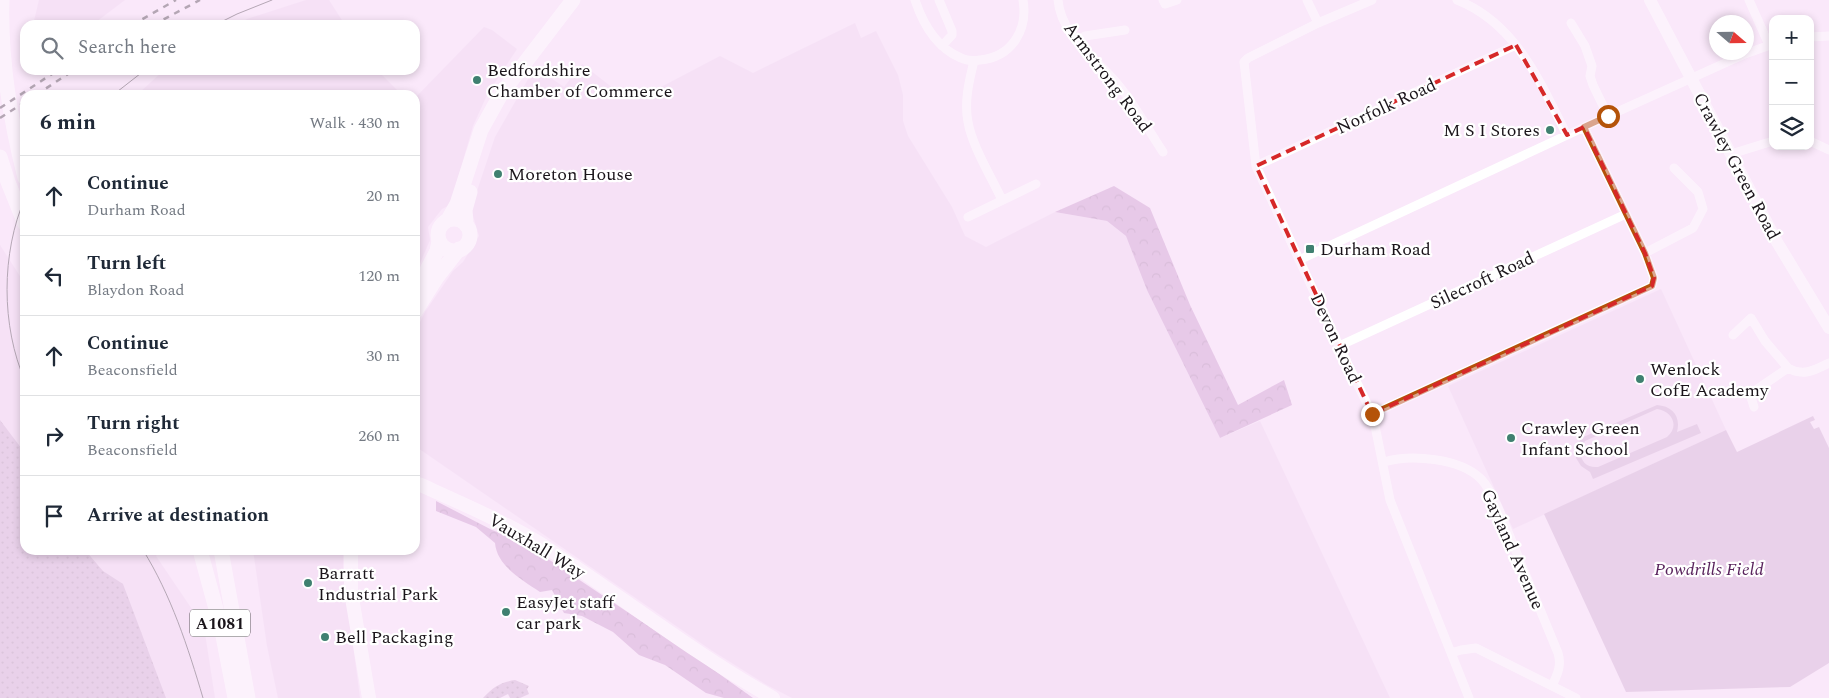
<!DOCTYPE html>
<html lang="en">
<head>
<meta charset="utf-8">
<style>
	body { margin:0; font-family:Spectral,serif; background:#f2f2f3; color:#1f2937 }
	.controls { position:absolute; right:15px; top:15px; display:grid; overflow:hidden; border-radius:10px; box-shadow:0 2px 8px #0003 }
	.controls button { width:45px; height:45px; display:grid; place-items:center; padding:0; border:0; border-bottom:1px solid #e0e1e3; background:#fff; color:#1f2937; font:25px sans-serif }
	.compass { position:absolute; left:1709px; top:15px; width:45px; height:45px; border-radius:50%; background:#fff; box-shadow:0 2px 8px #0003; rotate:110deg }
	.stop { position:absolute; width:15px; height:15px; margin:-11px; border:4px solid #b45309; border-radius:50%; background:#fff }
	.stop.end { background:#b45309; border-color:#fff; box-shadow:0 1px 5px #0008 }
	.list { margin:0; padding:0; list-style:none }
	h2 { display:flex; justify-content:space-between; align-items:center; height:65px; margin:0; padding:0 20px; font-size:21px }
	h2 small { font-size:16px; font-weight:400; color:#747a83 }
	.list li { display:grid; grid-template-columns:32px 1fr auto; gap:15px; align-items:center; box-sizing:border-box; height:80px; padding:0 20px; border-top:1px solid #e0e1e3 }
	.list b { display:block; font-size:19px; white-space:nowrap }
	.list p { margin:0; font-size:16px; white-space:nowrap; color:#747a83 }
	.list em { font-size:16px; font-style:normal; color:#747a83 }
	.icon { flex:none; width:28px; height:28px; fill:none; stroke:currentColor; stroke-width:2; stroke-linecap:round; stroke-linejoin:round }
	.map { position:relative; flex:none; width:1829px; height:698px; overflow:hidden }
	.search { position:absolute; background:#fff; box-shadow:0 2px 8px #0003; left:20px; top:20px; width:400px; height:55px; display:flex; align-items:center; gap:12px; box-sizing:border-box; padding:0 18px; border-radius:15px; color:#747a83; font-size:19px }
	.panel { position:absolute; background:#fff; box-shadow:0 2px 8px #0003; left:20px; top:90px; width:400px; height:465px; border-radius:15px }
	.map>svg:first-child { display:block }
</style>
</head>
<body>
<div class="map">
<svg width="1829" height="698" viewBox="0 0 1829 698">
	<defs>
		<pattern id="grass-dots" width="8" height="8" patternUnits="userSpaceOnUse" patternTransform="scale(1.25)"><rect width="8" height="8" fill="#d6b7d7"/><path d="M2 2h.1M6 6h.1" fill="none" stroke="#b79cb8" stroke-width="1.8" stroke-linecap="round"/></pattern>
		<pattern id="forest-crowns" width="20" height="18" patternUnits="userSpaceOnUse" patternTransform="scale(1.25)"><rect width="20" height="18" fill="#d1a4d3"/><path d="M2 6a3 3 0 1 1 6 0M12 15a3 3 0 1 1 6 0" fill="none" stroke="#b38cb5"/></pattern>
	</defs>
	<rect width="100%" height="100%" fill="#fae8fa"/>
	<path fill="#f1daf2" d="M 39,0 L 125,0 L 92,25 L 33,25 Z
		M 306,0 L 329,0 L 345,25 L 237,25 L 247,19 Z
		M 855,23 L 861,38 L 876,31 L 898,75 L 903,95 L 903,121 L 908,136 L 952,207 L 965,236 L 986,247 L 1055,212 L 1107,221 L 1126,236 L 1220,438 L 1260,421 L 1390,698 L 792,698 L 765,684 L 711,650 L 415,446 L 415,332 L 425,312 L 453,271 L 463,262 L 479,236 L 471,209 L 495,137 L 535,67 L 564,87 L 582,64 L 622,95 L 642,97 L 720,56 L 753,73 Z
		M 484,27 L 492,30 L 517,49 L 487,95 L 473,126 L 450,205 L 442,209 L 428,227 L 430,240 L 415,275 L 415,98 Z
		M 164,70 L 377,70 L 402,95 L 137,95 Z
		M 0,245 L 25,284 L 25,550 L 160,550 L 156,556 L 204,627 L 215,698 L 0,698 Z
		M 1661,289 L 1726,430 L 1513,529 L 1448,386 Z
		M 253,550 L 343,550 L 343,569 L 360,698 L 278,698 L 267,646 Z"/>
	<path fill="url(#grass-dots)" d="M 0,420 L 25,453 L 25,550 L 85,550 L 103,571 L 123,584 L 166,698 L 0,698 Z
		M 515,680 L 529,686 L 527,689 L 529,694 L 520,698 L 510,698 L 508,694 L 500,698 L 483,698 C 493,687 501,682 515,680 Z"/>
	<path fill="url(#forest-crowns)" d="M 1114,186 L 1150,208 L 1190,305 L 1238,405 L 1284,380 L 1292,405 L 1220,438 L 1147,290 L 1126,236 L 1107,221 L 1055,212 Z
		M 436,501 L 492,530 L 513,538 L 533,549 L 704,663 L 753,698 L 724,698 L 706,693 L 665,665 L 639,655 L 613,632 L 582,616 L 564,613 L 552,590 L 540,592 C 522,580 497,566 495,543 L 476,527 L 436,511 Z"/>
	<path fill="#d6b7d7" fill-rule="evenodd" d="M 1657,405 C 1673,406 1681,417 1677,432 L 1697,424 L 1701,433 L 1593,479 L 1590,472 L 1581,466 L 1576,458 L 1575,449 L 1581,438 ZM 1657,409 C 1672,411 1680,426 1667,437 L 1598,467 C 1587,468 1581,462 1580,451 L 1585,441 Z
		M 1813,416 L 1815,420 L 1810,422 L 1814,429 L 1819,427 L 1829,448 L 1829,663 L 1790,687 L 1626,692 L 1544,514 L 1726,430 L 1737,452 Z"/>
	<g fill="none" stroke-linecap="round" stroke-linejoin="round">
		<path stroke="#fff" stroke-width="9" d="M 915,0 C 923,24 937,48 961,58 C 967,61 974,61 980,60 C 1012,57 1028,30 1023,0
			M 939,0 L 952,31 L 952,35 L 942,46
			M 1058,0 C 1061,37 1099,60 1120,87 C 1136,107 1149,131 1163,152
			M 1163,0 L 1165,4 L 1177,0
			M 1307,0 L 1318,23
			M 1372,0 L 1318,23 L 1248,58 L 1244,62 L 1256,166 L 1339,346 L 1373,416 L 1390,500 L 1469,698
			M 1457,0 C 1516,23 1540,82 1567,135
			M 1749,0 L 1769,45
			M 1571,23 L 1585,46 L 1592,66 L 1590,76 L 1593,85 L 1608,116
			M 1810,37 L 1829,36
			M 1076,41 L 1085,36 L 1125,30
			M 974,61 C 969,81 964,102 968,122 C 972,146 992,178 1002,200
			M 1584,127 L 1645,253 L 1693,228 L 1703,209 L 1698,192 L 1674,168
			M 1810,141 L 1829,150
			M 1731,154 L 1773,141
			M 1256,166 L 1516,45
			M 968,217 L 1036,184
			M 1299,260 L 1608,116 L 1745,54 L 1773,44
			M 1733,335 L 1751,318 L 1765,341 L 1788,368
			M 1339,346 L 1626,214
			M 1754,407 L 1750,394 L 1788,368 C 1803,377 1815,370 1829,363
			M 1372,414 L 1652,286 L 1654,278 L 1645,253
			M 1384,462 C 1411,454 1460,458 1481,479 C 1489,487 1494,499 1499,510 L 1558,653 C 1562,666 1557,675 1552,686
			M 1451,653 L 1461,650 L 1476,648 L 1576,698"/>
		<path stroke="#fff" stroke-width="12" d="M 1650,0 L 1777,242 L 1829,328"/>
		<path stroke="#fff" stroke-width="14" d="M 415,483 L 421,485 C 463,504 505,522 544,546 C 621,596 693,653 773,698
			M 351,550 L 351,592 L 369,698"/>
		<path stroke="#fff" stroke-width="15" d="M 2,0 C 0,61 10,119 25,178
			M 0,157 L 8,182 L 25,224
			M438 235a16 16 0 1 1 32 0a16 16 0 1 1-32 0Z
			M 448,220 L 457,204 L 481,130 L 501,94 L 573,0
			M 466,225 L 465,210 L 470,192
			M 415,293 L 437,251 L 439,241
			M 415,312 L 437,277 L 459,249
			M 200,550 L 222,631 L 235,698
			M 221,550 L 248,698"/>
		<path stroke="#615861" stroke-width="1" d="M 215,25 L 237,14 L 272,0
			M 113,95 L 145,70
			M 25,198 C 1,253 1,326 25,381
			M 143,550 C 171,595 188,647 203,698"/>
		<path stroke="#615861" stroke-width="2.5" stroke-dasharray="6 6" stroke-linecap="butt" d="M 132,25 L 176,0
			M 153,25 L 200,0
			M 36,95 L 74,70
			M 0,108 L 58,70
			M 0,118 L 25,102"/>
	</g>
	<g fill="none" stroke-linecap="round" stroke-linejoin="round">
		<path stroke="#b45309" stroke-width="6" d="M 1372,414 L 1652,286 L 1654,278 L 1645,253 L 1584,127 L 1608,116"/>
	</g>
	<path d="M0 0H1829V698H0ZM 1516,45 L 1567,135 L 1584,127 L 1645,253 L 1654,278 L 1652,286 L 1372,414 L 1256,166 Z" fill="#fae8fa" fill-opacity=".55" fill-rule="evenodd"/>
	<path fill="none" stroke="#d62828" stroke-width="4" stroke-dasharray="10 6" stroke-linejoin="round" d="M 1516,45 L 1567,135 L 1584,127 L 1645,253 L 1654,278 L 1652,286 L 1372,414 L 1256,166 Z"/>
	<g fill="#3f8070" stroke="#fff" stroke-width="2">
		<circle cx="477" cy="80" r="5"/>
		<circle cx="1550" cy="130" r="5"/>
		<circle cx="498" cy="174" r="5"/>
		<rect x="1305" y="244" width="10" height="10" rx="2.5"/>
		<circle cx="1640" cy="379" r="5"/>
		<circle cx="1511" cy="438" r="5"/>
		<circle cx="308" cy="583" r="5"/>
		<circle cx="506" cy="612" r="5"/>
		<circle cx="325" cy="637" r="5"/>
	</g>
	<g text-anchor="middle" stroke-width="4.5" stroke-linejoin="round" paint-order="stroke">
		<rect fill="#fff" stroke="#5f5a5f" stroke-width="1" x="190" y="609.5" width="60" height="27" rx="4"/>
		<g font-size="16" font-weight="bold" fill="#1a141a">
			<text x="220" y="629">A1081</text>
		</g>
		<g font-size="18" fill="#1a141a" stroke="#fff" text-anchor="start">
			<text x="487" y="76">Bedfordshire<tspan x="487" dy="21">Chamber of Commerce</tspan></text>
			<text x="1540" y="136" text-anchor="end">M S I Stores</text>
			<text x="508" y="180">Moreton House</text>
			<text x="1320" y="255">Durham Road</text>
			<text x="1650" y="375">Wenlock<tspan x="1650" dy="21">CofE Academy</tspan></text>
			<text x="1521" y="434">Crawley Green<tspan x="1521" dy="21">Infant School</tspan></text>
			<text x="318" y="579">Barratt<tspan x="318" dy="21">Industrial Park</tspan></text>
			<text x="516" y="608">EasyJet staff<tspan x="516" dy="21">car park</tspan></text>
			<text x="335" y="643">Bell Packaging</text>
		</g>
		<g font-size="18" fill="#1a141a" stroke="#fff">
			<text transform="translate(1108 77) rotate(53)" y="6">Armstrong Road</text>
			<text transform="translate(1386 106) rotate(-25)" y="6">Norfolk Road</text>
			<text transform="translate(1737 166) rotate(62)" y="6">Crawley Green Road</text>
			<text transform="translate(1482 280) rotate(-25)" y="6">Silecroft Road</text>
			<text transform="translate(1336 338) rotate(65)" y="6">Devon Road</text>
			<text transform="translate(537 546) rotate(31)" y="6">Vauxhall Way</text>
			<text transform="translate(1513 549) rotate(66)" y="6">Gayland Avenue</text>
		</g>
		<g font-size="18" font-style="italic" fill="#59235d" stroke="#fff">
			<text x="1709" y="575">Powdrills Field</text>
		</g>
	</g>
</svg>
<div class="controls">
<button>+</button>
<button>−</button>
<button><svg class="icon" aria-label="layers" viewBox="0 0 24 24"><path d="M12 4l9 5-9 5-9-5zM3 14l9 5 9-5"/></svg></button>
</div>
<svg class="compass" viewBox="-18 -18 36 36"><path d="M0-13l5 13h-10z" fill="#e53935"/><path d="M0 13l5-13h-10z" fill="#747a83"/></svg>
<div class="stop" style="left:1608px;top:116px"></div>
<div class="stop end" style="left:1372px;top:414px"></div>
<div class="search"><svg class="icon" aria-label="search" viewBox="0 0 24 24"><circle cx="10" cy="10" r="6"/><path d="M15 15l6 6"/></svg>Search here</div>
<section class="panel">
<h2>6 min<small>Walk · 430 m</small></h2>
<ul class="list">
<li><svg class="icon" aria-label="ahead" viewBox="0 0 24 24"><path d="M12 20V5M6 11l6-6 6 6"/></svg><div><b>Continue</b><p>Durham Road</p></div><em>20 m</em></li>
<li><svg class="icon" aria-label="left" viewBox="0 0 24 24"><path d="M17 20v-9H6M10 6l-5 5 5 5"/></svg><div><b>Turn left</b><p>Blaydon Road</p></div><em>120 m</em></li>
<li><svg class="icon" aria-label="ahead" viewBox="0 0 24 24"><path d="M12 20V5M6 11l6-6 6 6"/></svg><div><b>Continue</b><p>Beaconsfield</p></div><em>30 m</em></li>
<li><svg class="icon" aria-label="right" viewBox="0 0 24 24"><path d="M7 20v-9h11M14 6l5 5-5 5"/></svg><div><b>Turn right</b><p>Beaconsfield</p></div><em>260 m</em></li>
<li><svg class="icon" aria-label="arrive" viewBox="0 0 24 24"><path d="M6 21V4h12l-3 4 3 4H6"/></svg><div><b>Arrive at destination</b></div></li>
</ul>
</section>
</div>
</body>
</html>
